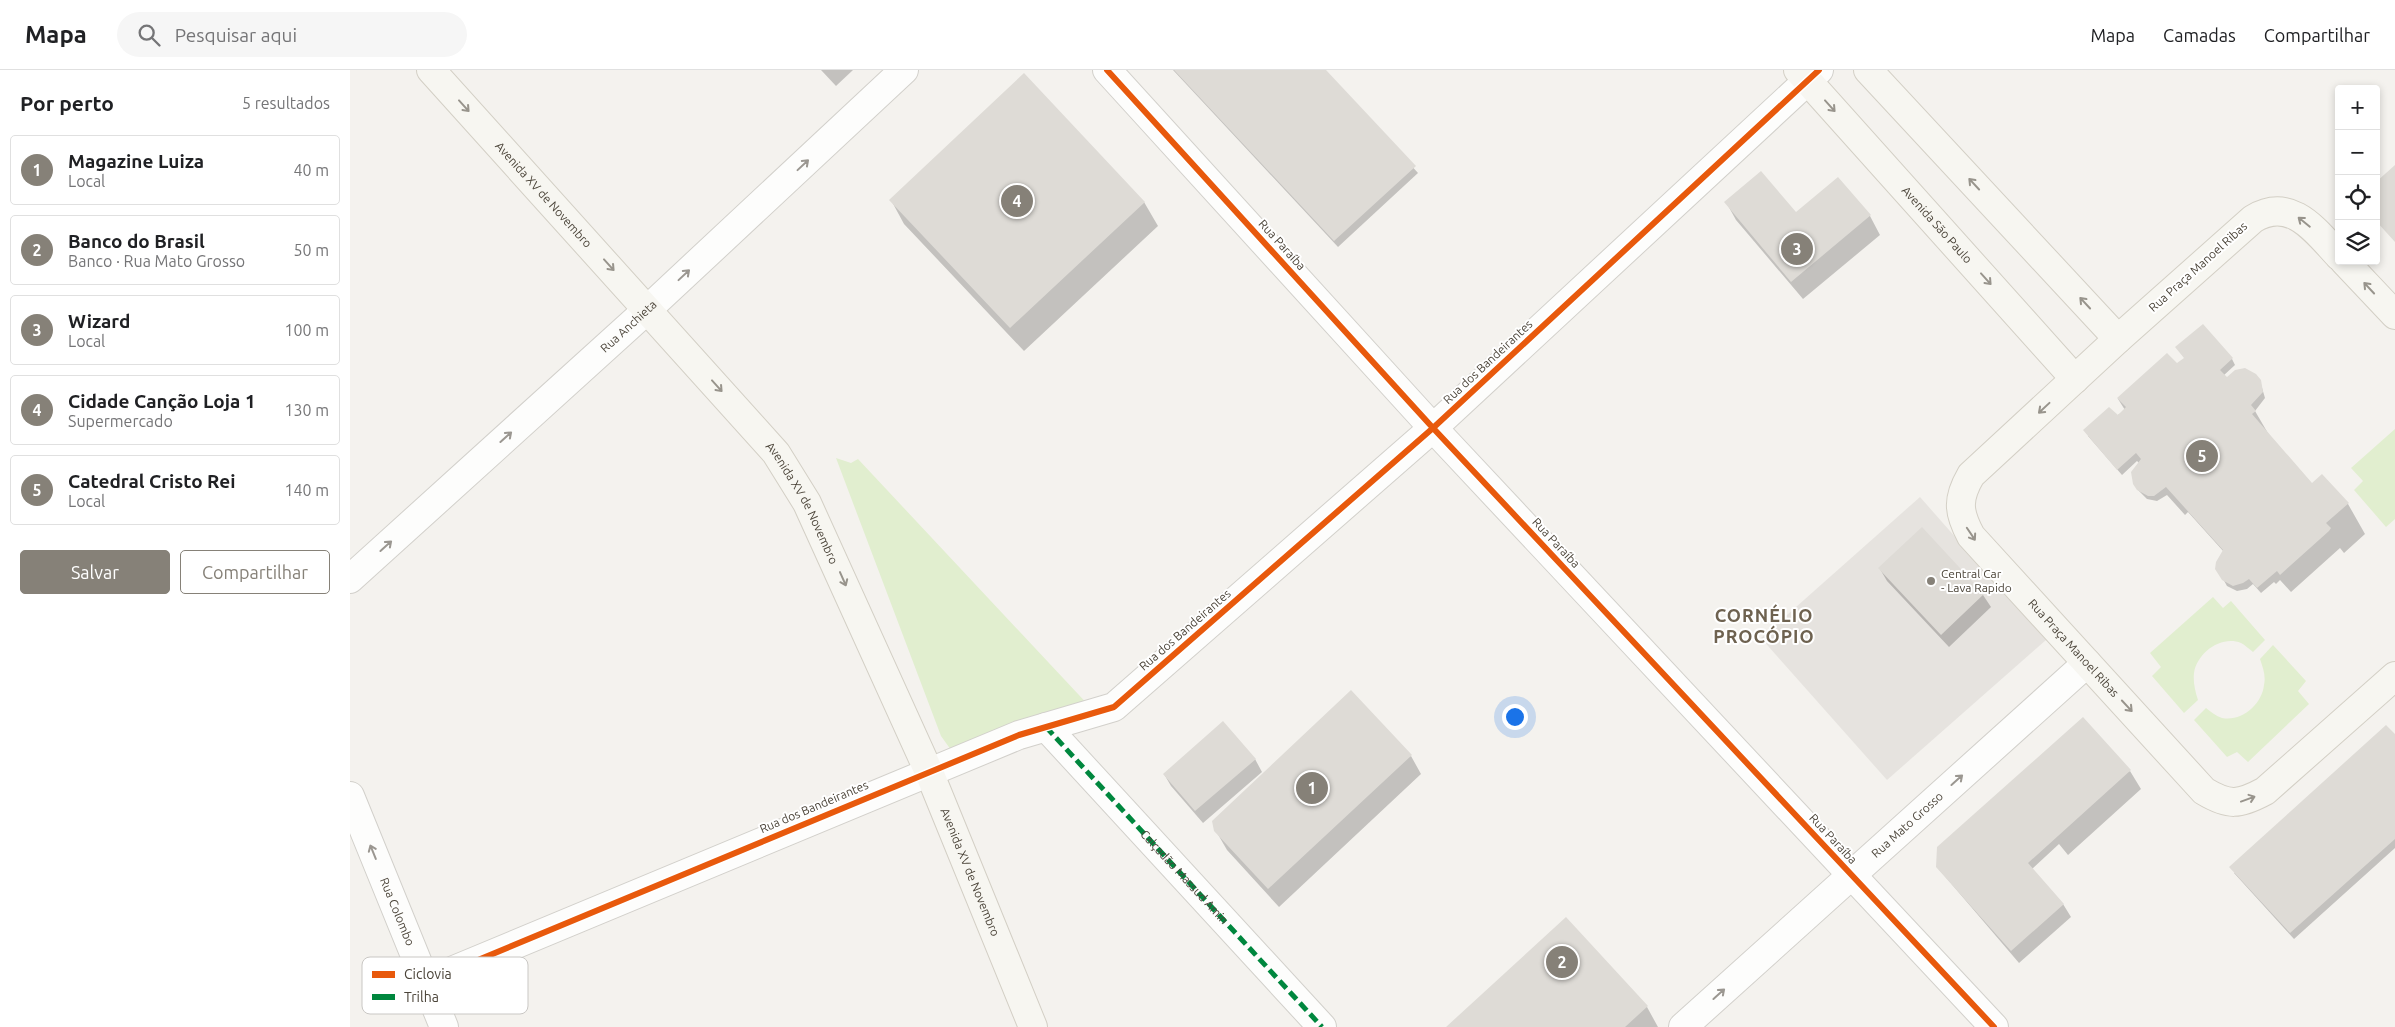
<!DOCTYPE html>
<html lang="pt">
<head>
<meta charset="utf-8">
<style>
	body { margin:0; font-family:Ubuntu,sans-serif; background:#f6f6f6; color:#202124 }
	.controls { position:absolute; right:15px; top:15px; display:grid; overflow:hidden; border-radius:5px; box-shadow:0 2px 8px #0003 }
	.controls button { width:45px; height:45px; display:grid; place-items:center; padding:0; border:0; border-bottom:1px solid #e0e0e0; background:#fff; color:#202124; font:25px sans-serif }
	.you { position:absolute; left:1164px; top:646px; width:18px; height:18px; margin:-12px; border:4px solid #fff; border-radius:50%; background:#1a73e8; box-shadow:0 0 0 8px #1a73e833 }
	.badge { display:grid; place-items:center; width:32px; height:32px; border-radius:50%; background:#868178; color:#fff; font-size:16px; font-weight:700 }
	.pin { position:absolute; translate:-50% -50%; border:2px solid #fff; box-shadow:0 1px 5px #0006 }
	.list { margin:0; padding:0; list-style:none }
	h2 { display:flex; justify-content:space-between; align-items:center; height:65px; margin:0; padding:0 20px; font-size:21px }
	h2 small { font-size:16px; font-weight:400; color:#757577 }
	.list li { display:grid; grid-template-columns:32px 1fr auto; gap:15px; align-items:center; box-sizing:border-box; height:70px; margin:0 10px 10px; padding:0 10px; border:1px solid #e0e0e0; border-radius:5px }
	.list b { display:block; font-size:19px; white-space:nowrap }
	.list p { margin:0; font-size:16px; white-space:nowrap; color:#757577 }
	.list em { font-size:16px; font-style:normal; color:#757577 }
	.actions { display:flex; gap:10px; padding:15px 20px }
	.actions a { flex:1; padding:11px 0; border:1px solid #868178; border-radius:5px; text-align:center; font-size:18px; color:#868178 }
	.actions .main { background:#868178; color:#fff }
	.icon { flex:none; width:28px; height:28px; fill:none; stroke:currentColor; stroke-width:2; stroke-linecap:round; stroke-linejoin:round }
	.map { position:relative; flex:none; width:2045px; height:957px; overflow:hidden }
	header { display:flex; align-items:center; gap:30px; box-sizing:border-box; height:70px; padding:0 25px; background:#fff; border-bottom:1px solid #e0e0e0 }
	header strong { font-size:24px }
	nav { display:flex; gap:28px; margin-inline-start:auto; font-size:18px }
	.search { width:350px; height:45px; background:#f6f6f6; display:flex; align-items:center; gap:12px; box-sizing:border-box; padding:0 18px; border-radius:28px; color:#757577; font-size:19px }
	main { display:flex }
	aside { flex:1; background:#fff }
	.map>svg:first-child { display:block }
</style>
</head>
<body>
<header>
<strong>Mapa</strong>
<div class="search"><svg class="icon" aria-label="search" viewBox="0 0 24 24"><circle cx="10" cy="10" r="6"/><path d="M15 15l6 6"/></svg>Pesquisar aqui</div>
<nav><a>Mapa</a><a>Camadas</a><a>Compartilhar</a></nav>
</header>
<main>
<aside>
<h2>Por perto<small>5 resultados</small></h2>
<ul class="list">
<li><span class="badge">1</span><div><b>Magazine Luiza</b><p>Local</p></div><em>40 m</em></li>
<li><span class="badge">2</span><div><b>Banco do Brasil</b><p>Banco · Rua Mato Grosso</p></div><em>50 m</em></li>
<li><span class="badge">3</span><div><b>Wizard</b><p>Local</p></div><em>100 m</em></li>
<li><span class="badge">4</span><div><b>Cidade Canção Loja 1</b><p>Supermercado</p></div><em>130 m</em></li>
<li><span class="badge">5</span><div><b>Catedral Cristo Rei</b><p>Local</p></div><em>140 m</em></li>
</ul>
<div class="actions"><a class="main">Salvar</a><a>Compartilhar</a></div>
</aside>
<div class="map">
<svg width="2045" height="957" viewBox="0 0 2045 957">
	<rect width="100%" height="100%" fill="#f4f2ee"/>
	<path fill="#e1eecf" d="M 2045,359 L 2045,449 L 2036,457 L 2004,420 L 2013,411 L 2001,398 Z
		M 486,388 L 501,393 L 508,389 L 743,640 L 601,680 L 591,666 Z
		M 1863,527 L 1873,538 L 1881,531 L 1915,570 L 1903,582 C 1899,579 1895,575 1891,573 C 1871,565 1847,583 1844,603 C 1843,612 1845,621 1848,630 L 1834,643 L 1802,606 L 1811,597 L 1800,583 Z
		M 1923,575 L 1956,611 L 1948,621 L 1959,634 L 1898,692 L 1887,682 L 1877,687 L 1844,650 L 1856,638 C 1861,642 1866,646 1872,648 C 1892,652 1912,634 1914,615 C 1916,606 1913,598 1910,589 Z"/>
	<path fill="#e6e3df" d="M 1570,427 L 1696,570 L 1537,710 L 1411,568 Z"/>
	<path fill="#0003" d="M 471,0 L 503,0 L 486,16 Z
		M 823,0 L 975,0 L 1068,103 L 988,177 Z
		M 1488,108 L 1520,146 L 1530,165 L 1453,229 L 1386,150 L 1376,132 L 1446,144 Z
		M 541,130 L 794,132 L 808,156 L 674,281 L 554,154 Z
		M 1882,289 L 1885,295 L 1873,306 L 1881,315 L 1910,311 L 1915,328 L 1905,341 L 1919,365 L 1962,414 L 1998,434 L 2015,464 L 1994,483 L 1990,478 L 1941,522 L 1930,510 L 1926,514 L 1924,512 L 1911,523 L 1903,514 L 1897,519 L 1887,521 L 1877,516 L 1867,498 L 1874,482 L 1838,442 L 1835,445 L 1817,425 L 1807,431 L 1797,429 L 1788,420 L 1789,393 L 1787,391 L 1772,405 L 1738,366 L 1775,340 L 1768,329 L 1827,295 Z
		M 1572,459 L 1633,525 L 1641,537 L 1599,577 L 1537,511 L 1530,499 Z
		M 2045,666 L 2045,778 L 1944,869 L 1884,803 Z
		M 1061,686 L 1071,704 L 929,837 L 877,780 L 866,761 Z
		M 905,689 L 912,702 L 853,753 L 821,716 L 814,704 Z
		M 1780,701 L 1791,719 L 1718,785 L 1709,774 L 1682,799 L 1713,834 L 1721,847 L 1669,893 L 1587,797 Z
		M 1297,937 L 1308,957 L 1098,957 Z"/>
	<path fill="#dedbd6" d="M 824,0 L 976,0 L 1066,96 L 984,171 Z
		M 674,3 L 795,132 L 660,258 L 539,130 Z
		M 2045,95 L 2045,172 L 2026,151 L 2026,112 Z
		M 1411,101 L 1446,142 L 1488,107 L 1521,145 L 1441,212 L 1374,132 Z
		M 1853,254 L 1883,288 L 1870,300 L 1877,307 L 1885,300 L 1895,298 L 1906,304 L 1911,310 L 1913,322 L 1901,335 L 1906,341 L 1902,344 L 1962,413 L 1972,404 L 1999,433 L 1976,453 L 1981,458 L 1979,461 L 1930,505 L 1927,501 L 1907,518 L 1899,509 L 1893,513 L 1883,516 L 1872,510 L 1865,499 L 1866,492 L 1873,480 L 1816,417 L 1804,426 L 1798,426 L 1787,420 L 1783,414 L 1781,402 L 1791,389 L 1786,383 L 1767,400 L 1733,360 L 1759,337 L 1768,345 L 1776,337 L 1767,328 L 1817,283 L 1827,293 L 1834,288 L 1825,277 Z
		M 1572,457 L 1634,524 L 1591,565 L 1528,498 Z
		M 1001,620 L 1062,685 L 918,819 L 864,761 L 862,751 Z
		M 1733,647 L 1781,700 L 1678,793 L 1714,834 L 1661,881 L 1586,797 L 1587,777 Z
		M 873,651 L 906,689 L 845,741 L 813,704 Z
		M 2036,655 L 2045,664 L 2045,769 L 1940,863 L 1879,797 Z
		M 1216,847 L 1298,936 L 1275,957 L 1096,957 Z"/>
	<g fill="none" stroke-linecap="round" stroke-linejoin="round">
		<defs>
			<g id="street">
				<path d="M 757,0 L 1083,358 L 1644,957"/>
				<path id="s1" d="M 0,509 L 298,239 L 554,0"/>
				<path id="s2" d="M 696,657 L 972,957"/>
				<path id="s3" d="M 0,726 L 94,957"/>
				<path d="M 75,912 L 669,665 L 764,637 L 1083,358 L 1469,0"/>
				<path id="s4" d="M 1333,957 L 1737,593"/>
			</g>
			<g id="secondary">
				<path id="s5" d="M 81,0 L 426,383 L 457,433 L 579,702 L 683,957"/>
				<path id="s6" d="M 1448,0 L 1725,309"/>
				<path d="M 1518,0 L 1768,269"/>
				<path id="s7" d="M 1989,186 C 1965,160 1941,126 1903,149 L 1768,269 L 1621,405 C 1607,429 1608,442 1621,466 L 1854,721 C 1879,736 1889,735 1915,721 L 2045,606"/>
				<path d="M 1994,191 L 2045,245"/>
			</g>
		</defs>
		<use href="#street" stroke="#d2d0cb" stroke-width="30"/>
		<use href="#secondary" stroke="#d3cfc5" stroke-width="30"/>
		<use href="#street" stroke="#fdfdfc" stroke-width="28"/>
		<use href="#secondary" stroke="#f7f6f1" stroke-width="28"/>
		<path stroke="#00873e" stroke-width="5" stroke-dasharray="10 5" stroke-linecap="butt" d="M 696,657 L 972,957"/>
		<defs>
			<path id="cycleway" d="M 757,0 L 1083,358 L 1644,957
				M 75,912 L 669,665 L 764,637 L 1083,358 L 1469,0"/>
		</defs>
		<use href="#cycleway" stroke="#fff" stroke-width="9"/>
		<use href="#cycleway" stroke="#e8590c" stroke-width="6"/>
	</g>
	<defs><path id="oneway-shaft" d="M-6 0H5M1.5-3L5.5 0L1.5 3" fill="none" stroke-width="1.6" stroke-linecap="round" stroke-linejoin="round" transform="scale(1.25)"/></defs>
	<g stroke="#98948c">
		<use href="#oneway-shaft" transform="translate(114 36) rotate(48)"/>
		<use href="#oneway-shaft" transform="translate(1480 36) rotate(48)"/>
		<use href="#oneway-shaft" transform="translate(1624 114) rotate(-133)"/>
		<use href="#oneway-shaft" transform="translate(1954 152) rotate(-141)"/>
		<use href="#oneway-shaft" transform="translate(259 195) rotate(48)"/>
		<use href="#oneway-shaft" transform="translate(1636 209) rotate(48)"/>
		<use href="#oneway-shaft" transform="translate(2019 218) rotate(-133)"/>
		<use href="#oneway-shaft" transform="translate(1735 233) rotate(-133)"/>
		<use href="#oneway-shaft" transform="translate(367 316) rotate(48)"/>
		<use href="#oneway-shaft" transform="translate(1694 338) rotate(137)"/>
		<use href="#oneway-shaft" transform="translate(1621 464) rotate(56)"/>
		<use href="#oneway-shaft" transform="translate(493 509) rotate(66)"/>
		<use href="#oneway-shaft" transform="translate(1777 636) rotate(47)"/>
		<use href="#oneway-shaft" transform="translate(1898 729) rotate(-20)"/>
	</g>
	<g stroke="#9b9791">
		<use href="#oneway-shaft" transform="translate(453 95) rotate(-43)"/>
		<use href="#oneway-shaft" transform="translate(334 205) rotate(-43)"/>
		<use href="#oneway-shaft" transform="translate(156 367) rotate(-42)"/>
		<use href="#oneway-shaft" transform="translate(36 476) rotate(-42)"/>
		<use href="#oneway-shaft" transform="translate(1607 710) rotate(-42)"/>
		<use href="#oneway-shaft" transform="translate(23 782) rotate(-112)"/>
		<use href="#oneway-shaft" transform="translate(1369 924) rotate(-42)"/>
	</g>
	<circle fill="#868178" stroke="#fff" stroke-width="2" cx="1581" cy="511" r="5"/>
	<g text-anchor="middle" stroke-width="4" stroke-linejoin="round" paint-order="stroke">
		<g font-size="12" fill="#4b4439" stroke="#fff">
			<text dy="4" stroke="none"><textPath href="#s5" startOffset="168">Avenida XV de Novembro</textPath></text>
			<text dy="4" stroke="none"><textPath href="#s6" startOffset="208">Avenida São Paulo</textPath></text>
			<text transform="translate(932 175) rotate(48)" y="4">Rua Paraíba</text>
			<text transform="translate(1848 197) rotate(-42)" y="4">Rua Praça Manoel Ribas</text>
			<text dy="4" stroke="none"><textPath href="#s1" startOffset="376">Rua Anchieta</textPath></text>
			<text transform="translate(1138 292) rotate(-43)" y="4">Rua dos Bandeirantes</text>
			<text dy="4" stroke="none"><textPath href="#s5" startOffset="572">Avenida XV de Novembro</textPath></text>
			<text transform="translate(1206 473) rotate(47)" y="4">Rua Paraíba</text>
			<text transform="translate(835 560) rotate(-41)" y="4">Rua dos Bandeirantes</text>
			<text dy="4" stroke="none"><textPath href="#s7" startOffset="702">Rua Praça Manoel Ribas</textPath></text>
			<text transform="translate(464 737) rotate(-23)" y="4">Rua dos Bandeirantes</text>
			<text dy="4" stroke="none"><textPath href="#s4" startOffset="302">Rua Mato Grosso</textPath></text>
			<text transform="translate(1483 769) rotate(47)" y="4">Rua Paraíba</text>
			<text dy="4" stroke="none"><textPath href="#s5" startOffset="978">Avenida XV de Novembro</textPath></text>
			<text dy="4" stroke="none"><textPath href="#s2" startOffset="204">Calçadão Massud Amin</textPath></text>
			<text dy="4" stroke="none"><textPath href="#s3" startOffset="125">Rua Colombo</textPath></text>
		</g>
		<g font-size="12" fill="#4b4439" stroke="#fff" text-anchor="start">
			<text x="1591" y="508">Central Car<tspan x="1591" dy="14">- Lava Rapido</tspan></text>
		</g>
		<g font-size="18" font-weight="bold" letter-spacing="1" fill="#6e6250" stroke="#fff">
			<text x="1414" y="552">CORNÉLIO<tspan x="1414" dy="21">PROCÓPIO</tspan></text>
		</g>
	</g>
	<rect x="12" y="887" width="166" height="57" rx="8" fill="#fff" stroke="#c9c7c4" stroke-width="1"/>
	<rect x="22" y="901" width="23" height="7" fill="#e8590c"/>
	<rect x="22" y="924" width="23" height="6" fill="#00873e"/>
	<g font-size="14" fill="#4b4439">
		<text x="54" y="909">Ciclovia</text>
		<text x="54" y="932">Trilha</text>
	</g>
</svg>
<div class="controls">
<button>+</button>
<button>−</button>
<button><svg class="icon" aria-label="locate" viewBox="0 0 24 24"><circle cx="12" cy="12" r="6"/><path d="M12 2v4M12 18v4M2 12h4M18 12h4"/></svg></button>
<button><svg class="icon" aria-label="layers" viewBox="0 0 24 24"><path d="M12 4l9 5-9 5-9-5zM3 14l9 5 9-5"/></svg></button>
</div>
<div class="you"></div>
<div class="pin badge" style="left:962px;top:718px">1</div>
<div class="pin badge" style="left:1212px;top:892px">2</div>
<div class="pin badge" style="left:1447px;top:179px">3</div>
<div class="pin badge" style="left:667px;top:131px">4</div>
<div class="pin badge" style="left:1852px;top:386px">5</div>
</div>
</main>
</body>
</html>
